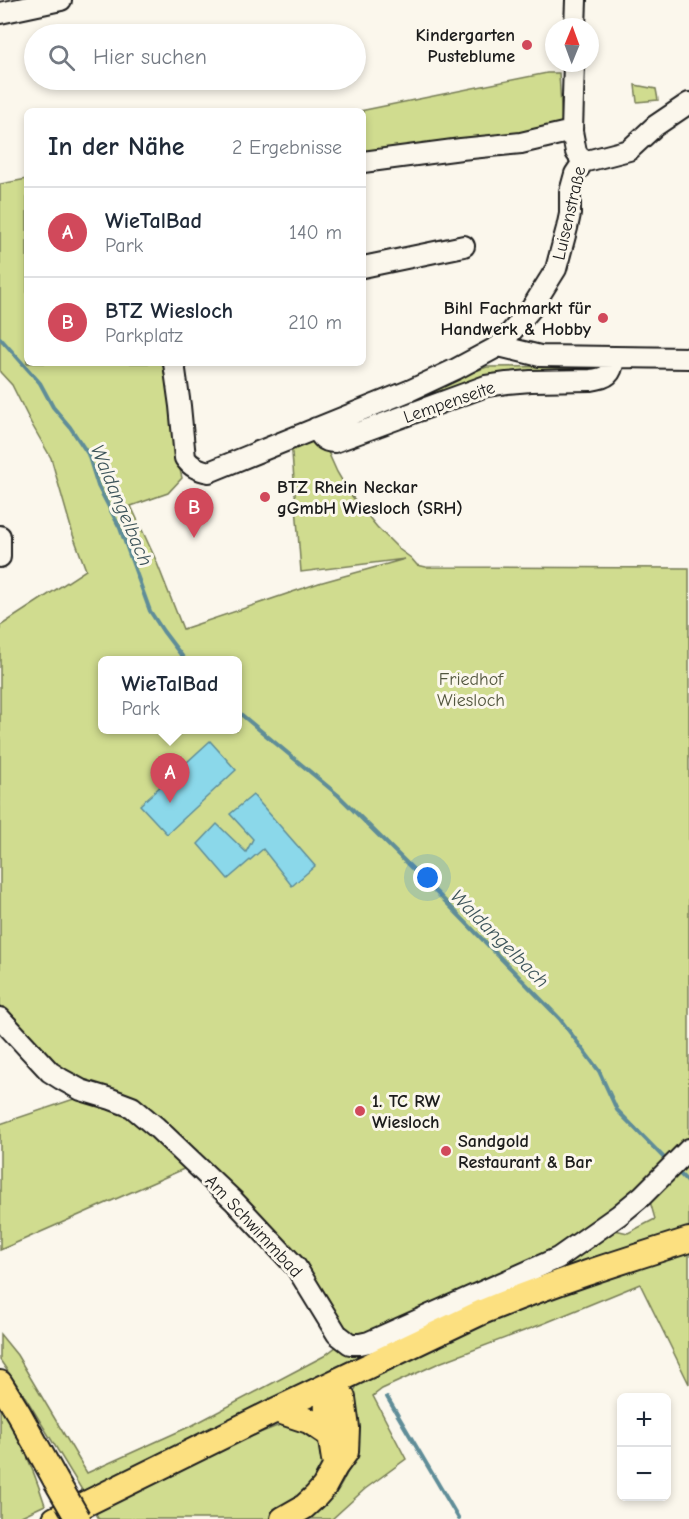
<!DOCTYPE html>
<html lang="de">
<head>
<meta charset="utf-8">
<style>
	body { margin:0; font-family:"Comic Neue",sans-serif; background:#f6f6f7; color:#1f2937 }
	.controls { position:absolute; right:18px; bottom:18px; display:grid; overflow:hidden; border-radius:9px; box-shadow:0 3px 9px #0003 }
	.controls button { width:54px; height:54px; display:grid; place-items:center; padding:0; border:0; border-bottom:2px solid #e0e1e3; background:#fff; color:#1f2937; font:30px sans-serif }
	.compass { position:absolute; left:545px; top:18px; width:54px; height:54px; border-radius:50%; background:#fff; box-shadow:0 3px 9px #0003; rotate:1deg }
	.you { position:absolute; left:428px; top:878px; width:21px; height:21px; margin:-15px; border:4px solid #fff; border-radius:50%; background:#1a73e8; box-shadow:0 0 0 9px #1a73e833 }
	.badge { display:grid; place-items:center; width:39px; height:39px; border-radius:50%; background:#d1495b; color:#fff; font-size:20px; font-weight:700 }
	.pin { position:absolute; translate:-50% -50px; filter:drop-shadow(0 2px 3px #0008) }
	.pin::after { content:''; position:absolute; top:32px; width:21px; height:18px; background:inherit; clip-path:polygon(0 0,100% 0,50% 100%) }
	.popup { position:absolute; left:98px; top:656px; width:144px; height:78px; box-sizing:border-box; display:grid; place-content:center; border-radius:9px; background:#fff; filter:drop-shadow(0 2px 4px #0005); font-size:20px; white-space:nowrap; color:#747a83 }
	.popup b { font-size:22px; color:#1f2937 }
	.popup::after { content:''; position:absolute; left:50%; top:100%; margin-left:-12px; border:12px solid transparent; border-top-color:#fff }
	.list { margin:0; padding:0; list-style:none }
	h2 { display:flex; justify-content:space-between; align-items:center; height:78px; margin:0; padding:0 24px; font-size:26px }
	h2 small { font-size:20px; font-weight:400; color:#747a83 }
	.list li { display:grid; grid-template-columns:39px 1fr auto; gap:18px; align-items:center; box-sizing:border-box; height:90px; padding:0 24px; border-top:2px solid #e0e1e3 }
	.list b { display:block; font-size:22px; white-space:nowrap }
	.list p { margin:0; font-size:20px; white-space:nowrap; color:#747a83 }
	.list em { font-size:20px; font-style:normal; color:#747a83 }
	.icon { flex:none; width:33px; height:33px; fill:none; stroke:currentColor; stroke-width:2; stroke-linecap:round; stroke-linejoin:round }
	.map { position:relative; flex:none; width:689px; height:1519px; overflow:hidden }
	.search { position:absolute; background:#fff; box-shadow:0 3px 9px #0003; left:24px; top:24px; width:342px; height:66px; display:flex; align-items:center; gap:15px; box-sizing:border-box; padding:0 21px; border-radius:33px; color:#747a83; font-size:22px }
	.panel { position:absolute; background:#fff; box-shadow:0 3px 9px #0003; left:24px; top:108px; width:342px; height:258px; border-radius:9px }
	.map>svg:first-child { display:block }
</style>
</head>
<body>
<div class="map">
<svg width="689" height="1519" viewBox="0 0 689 1519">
	<rect width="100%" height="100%" fill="#fbf7ec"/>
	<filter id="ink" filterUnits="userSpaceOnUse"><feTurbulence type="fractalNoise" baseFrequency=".0167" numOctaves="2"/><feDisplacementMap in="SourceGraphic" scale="12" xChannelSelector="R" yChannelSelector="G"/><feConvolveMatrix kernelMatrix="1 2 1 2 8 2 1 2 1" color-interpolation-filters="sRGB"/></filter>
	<g filter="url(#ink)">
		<path fill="#d0dc8f" stroke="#767c56" stroke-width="1.5" fill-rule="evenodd" d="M 547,73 L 559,73 L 562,125 L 459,143 L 363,154 L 363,111 L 360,111 Z
			M 635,85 L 656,89 L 658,100 L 637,102 Z
			M 27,179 L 27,363 L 169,363 L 175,448 L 182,478 L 168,493 L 131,506 L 155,558 L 183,629 L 319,583 L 405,559 L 301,572 L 291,440 L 306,433 L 328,452 L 337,472 L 350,494 L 377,527 L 400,550 L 411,558 L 417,565 L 426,567 L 689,568 L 689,1228 L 528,1283 L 359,1356 L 85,1495 L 24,1395 L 0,1360 L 0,1334 L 17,1355 L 87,1473 L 193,1425 L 324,1356 L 337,1346 L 279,1259 L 186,1168 L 0,1250 L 0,1124 L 80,1097 L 0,1025 L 0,626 L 86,570 L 73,535 L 51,458 L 31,423 L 12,385 L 0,372 L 0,184 ZM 102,660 L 237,660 L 237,730 L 102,730 ZM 649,1198 L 655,1219 L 628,1233 L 615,1230 Z
			M 604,366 L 595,374 L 550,372 L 340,434 L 334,428 L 453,379 L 487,367 Z
			M 689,1250 L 689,1384 L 640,1284 L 545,1323 L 439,1363 L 382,1389 L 373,1396 L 406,1459 L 365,1489 L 332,1519 L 304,1519 C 313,1513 322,1507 330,1499 C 342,1489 354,1461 354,1445 C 355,1425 345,1397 360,1382 L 503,1315 Z
			M 0,1402 C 20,1436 33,1468 45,1505 L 15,1519 L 0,1519 Z
			M 289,1424 L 319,1438 C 320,1446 323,1455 323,1462 C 321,1478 283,1512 269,1519 L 99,1519 L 93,1508 L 199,1457 L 280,1425 Z"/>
		<path fill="#8bd8ea" stroke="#5f8d98" stroke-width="1.5" d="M 210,741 L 236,770 L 167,834 L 140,805 Z
			M 253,795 L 315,866 L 292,886 L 263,849 L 228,879 L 198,844 L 217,824 L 246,852 L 253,839 L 230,814 Z"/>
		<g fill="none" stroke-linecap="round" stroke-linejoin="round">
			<path stroke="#5f8d98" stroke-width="4" d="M 0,338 L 40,383 L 53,407 L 70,427 L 88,454 L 98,486 L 120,528 L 150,611 L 163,631 L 185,660
				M 237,711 L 338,795 L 444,900 L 560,1019 L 599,1071 L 617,1110 L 667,1161
				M 677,1171 L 689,1183
				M 387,1397 L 459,1519"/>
			<defs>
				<path id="minor" d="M 0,13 L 61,0
					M 575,27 L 576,0
					M 363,162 L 461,149 L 521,143 L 572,131
					M 583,162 L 629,150 L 655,126 L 689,103
					M 363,267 L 464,246
					M 499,346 L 531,309 L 556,269 L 567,228 L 570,214 L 570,192 L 575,174 L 583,162 L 576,152 L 572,131 L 574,63
					M 174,363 L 180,406 L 185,458 C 191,467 199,470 209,472 L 411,390 L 456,369 L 499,346 L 540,356 L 689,358
					M 316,428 C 321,437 324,442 334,442 L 486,386 L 507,383 L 531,381 L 591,380 C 607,378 612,375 614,358
					M 0,536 L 0,557
					M 0,1018 L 50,1072 L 61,1079 L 81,1090 L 111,1099 L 132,1107 L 156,1127 L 234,1201 L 296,1267 L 337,1334 L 350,1344 L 360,1344 L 369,1342 L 558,1258 L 619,1215 L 642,1196 L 689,1149"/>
				<path id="major" d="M 0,1383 L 19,1414 L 55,1479
					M 334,1383 C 323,1403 327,1414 330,1435 C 332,1445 333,1455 335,1465
					M 276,1410 L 309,1421 L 330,1435
					M 55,1519 L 276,1410 L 482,1312 C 550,1284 619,1262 689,1240
					M 283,1519 L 304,1507 L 316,1496 L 324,1487 L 335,1467 L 346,1452 L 347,1428 L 343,1398 L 334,1383"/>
			</defs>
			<use href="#minor" stroke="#1c1c1c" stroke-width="24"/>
			<use href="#major" stroke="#1c1c1c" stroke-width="28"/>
			<use href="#minor" stroke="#fbf7ec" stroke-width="20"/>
			<use href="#major" stroke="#fce080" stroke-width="24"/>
			<defs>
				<path id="major-bridge" d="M 55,1479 L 78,1519"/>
			</defs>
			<use href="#major-bridge" stroke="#1c1c1c" stroke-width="28" stroke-linecap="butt"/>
			<use href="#major-bridge" stroke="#fce080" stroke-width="24"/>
		</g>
	</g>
	<g fill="#d1495b" stroke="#fbf7ec" stroke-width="2">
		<circle cx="527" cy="45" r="6"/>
		<circle cx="603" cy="318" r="6"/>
		<circle cx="265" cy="497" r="6"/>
		<circle cx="360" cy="1111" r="6"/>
		<circle cx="446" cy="1151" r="6"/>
	</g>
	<g text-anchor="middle" stroke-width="6" stroke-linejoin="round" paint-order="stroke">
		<g font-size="18" font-weight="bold" fill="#1c1c1c" stroke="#fbf7ec" text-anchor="start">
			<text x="515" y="41" text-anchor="end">Kindergarten<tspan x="515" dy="21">Pusteblume</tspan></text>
			<text x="591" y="314" text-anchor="end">Bihl Fachmarkt für<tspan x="591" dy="21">Handwerk &amp; Hobby</tspan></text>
			<text x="277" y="493">BTZ Rhein Neckar<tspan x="277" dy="21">gGmbH Wiesloch (SRH)</tspan></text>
			<text x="372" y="1107">1. TC RW<tspan x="372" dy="21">Wiesloch</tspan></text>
			<text x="458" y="1147">Sandgold<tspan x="458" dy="21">Restaurant &amp; Bar</tspan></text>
		</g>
		<g font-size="18" fill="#1c1c1c" stroke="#fbf7ec">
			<text transform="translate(569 213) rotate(-77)" y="6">Luisenstraße</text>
			<text transform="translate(449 402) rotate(-19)" y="6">Lempenseite</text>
			<text transform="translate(254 1226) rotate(47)" y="6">Am Schwimmbad</text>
		</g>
		<g font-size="18" fill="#52563e" stroke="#fbf7ec">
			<text x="471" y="685">Friedhof<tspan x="471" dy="21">Wiesloch</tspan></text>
		</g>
		<g font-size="20" font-style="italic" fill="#3d545a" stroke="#fbf7ec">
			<text transform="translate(122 505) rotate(67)" y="7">Waldangelbach</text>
			<text transform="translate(500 938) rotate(45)" y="7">Waldangelbach</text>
		</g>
	</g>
</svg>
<div class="controls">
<button>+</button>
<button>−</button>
</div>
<svg class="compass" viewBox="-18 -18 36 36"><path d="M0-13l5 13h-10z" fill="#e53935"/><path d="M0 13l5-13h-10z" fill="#747a83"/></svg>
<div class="you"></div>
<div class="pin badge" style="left:170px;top:803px">A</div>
<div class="popup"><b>WieTalBad</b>Park</div>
<div class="pin badge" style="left:194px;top:538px">B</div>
<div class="search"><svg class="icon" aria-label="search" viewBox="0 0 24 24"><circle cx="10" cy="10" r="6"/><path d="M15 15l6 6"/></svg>Hier suchen</div>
<section class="panel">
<h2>In der Nähe<small>2 Ergebnisse</small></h2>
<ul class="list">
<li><span class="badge">A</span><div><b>WieTalBad</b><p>Park</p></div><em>140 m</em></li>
<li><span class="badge">B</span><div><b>BTZ Wiesloch</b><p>Parkplatz</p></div><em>210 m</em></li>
</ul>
</section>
</div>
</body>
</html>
